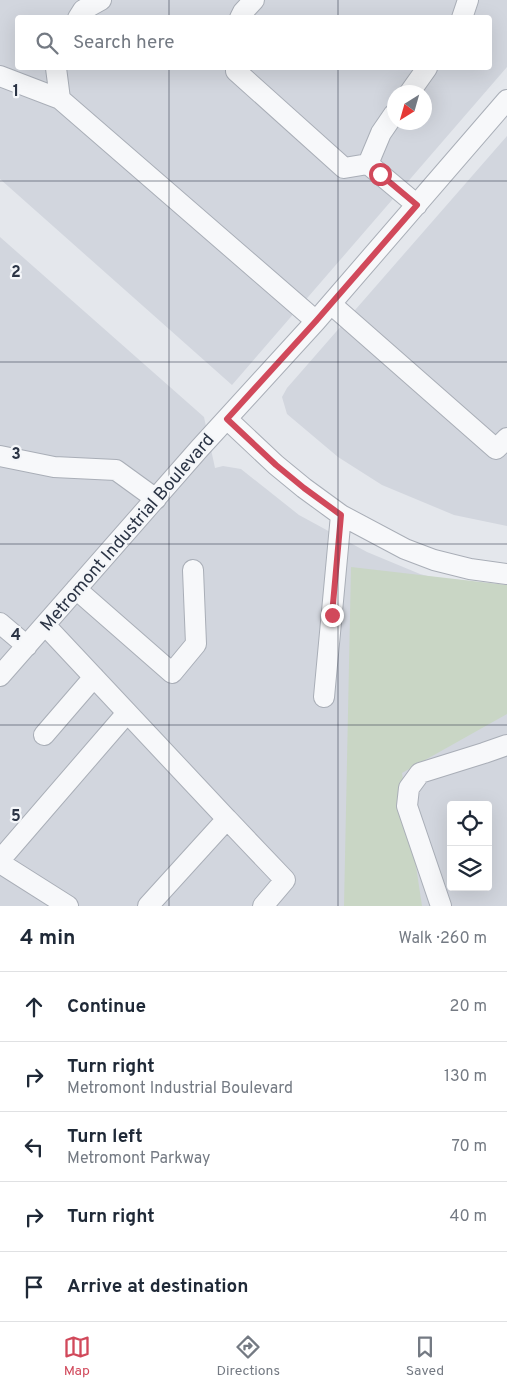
<!DOCTYPE html>
<html lang="en">
<head>
<meta charset="utf-8">
<style>
	body { margin:0; font-family:Overpass,sans-serif; background:#f2f2f3; color:#1f2937 }
	.controls { position:absolute; right:15px; bottom:15px; display:grid; overflow:hidden; border-radius:5px; box-shadow:0 5px 20px #0002 }
	.controls button { width:45px; height:45px; display:grid; place-items:center; padding:0; border:0; border-bottom:1px solid #e0e1e3; background:#fff; color:#1f2937; font:25px sans-serif }
	.compass { position:absolute; left:387px; top:85px; width:45px; height:45px; border-radius:50%; background:#fff; box-shadow:0 5px 20px #0002; rotate:217deg }
	.stop { position:absolute; width:15px; height:15px; margin:-11px; border:4px solid #d1495b; border-radius:50%; background:#fff }
	.stop.end { background:#d1495b; border-color:#fff; box-shadow:0 1px 5px #0008 }
	.list { margin:0; padding:0; list-style:none }
	h2 { display:flex; justify-content:space-between; align-items:center; height:65px; margin:0; padding:0 20px; font-size:21px }
	h2 small { font-size:16px; font-weight:400; color:#747a83 }
	.list li { display:grid; grid-template-columns:32px 1fr auto; gap:15px; align-items:center; box-sizing:border-box; height:70px; padding:0 20px; border-top:1px solid #e0e1e3 }
	.list b { display:block; font-size:19px; white-space:nowrap }
	.list p { margin:0; font-size:16px; white-space:nowrap; color:#747a83 }
	.list em { font-size:16px; font-style:normal; color:#747a83 }
	.icon { flex:none; width:28px; height:28px; fill:none; stroke:currentColor; stroke-width:2; stroke-linecap:round; stroke-linejoin:round }
	.map { position:relative; flex:none; width:507px; height:906px; overflow:hidden }
	.search { position:absolute; background:#fff; box-shadow:0 5px 20px #0002; left:15px; right:15px; top:15px; height:55px; display:flex; align-items:center; gap:12px; box-sizing:border-box; padding:0 18px; border-radius:5px; color:#747a83; font-size:19px }
	.sheet { height:415px; background:#fff }
	nav { display:flex; justify-content:space-around; align-items:center; box-sizing:border-box; height:70px; border-top:1px solid #e0e1e3; background:#fff; font-size:14px; color:#747a83 }
	nav a { display:grid; justify-items:center; gap:2px }
	nav .on { color:#d1495b }
	.map>svg:first-child { display:block }
</style>
</head>
<body>
<div class="map">
<svg width="507" height="906" viewBox="0 0 507 906">
	<rect width="100%" height="100%" fill="#e4e7ec"/>
	<path fill="#d2d6de" fill-rule="evenodd" d="M 0,0 L 507,0 L 507,67 L 232,385 L 0,179 ZM 18,18 L 490,18 L 490,68 L 18,68 ZM 394,92 L 424,92 L 424,122 L 394,122 Z
		M 507,136 L 507,526 L 454,515 L 382,485 L 338,457 L 287,414 L 282,397 L 287,388 Z
		M 0,237 L 204,417 L 215,468 L 223,466 L 241,469 L 299,515 L 367,552 L 420,574 L 501,596 L 507,597 L 507,906 L 0,906 ZM 451,805 L 488,805 L 488,887 L 451,887 Z"/>
	<path fill="#c9d6c5" d="M 351,567 L 507,585 L 507,714 L 402,773 L 422,906 L 344,906 Z"/>
	<g fill="none" stroke-linecap="round" stroke-linejoin="round">
		<defs>
			<path id="minor" d="M 78,18 L 83,10 L 101,0
				M 240,18 L 243,12 L 254,0
				M 462,18 L 468,0
				M 56,68 L 60,99
				M 236,68 L 236,71 L 344,168 L 368,164
				M 0,76 L 60,99 L 316,321
				M 410,92 L 427,68
				M 368,164 L 417,205
				M 368,164 L 381,133 L 394,114
				M 331,304 L 496,449 L 507,438
				M 227,419 L 276,465 L 304,488 L 341,515 L 405,549 L 434,560 L 470,569 L 507,574
				M 0,456 L 54,467 L 116,470 L 156,499
				M 76,589 L 172,673 L 196,644 L 193,570
				M 0,623 L 27,646
				M 45,625 L 227,819
				M 0,676 L 199,449 L 316,321 L 507,100
				M 324,697 L 341,515
				M 44,735 L 94,677
				M 0,860 L 127,713
				M 0,863 L 68,906
				M 148,906 L 227,819 L 285,880 L 263,906
				M 441,906 L 407,806 L 409,788 L 420,773 L 484,753 L 507,745"/>
		</defs>
		<use href="#minor" stroke="#a9aeb7" stroke-width="22"/>
		<use href="#minor" stroke="#f7f8fa" stroke-width="20"/>
	</g>
	<g fill="none" stroke-linecap="round" stroke-linejoin="round">
		<path stroke="#d1495b" stroke-width="6" d="M 332,615 L 341,515 L 304,488 L 276,465 L 227,419 L 316,321 L 417,205 L 380,174"/>
	</g>
	<path fill="none" stroke="#2b3445" stroke-width="1" stroke-opacity="0.55" d="M 169,0 L 169,18M 338,0 L 338,18M 169,68 L 169,906M 338,68 L 338,906M 0,181 L 507,181M 0,362 L 507,362M 0,544 L 507,544M 0,725 L 507,725"/>
	<g text-anchor="middle" stroke-width="4.5" stroke-linejoin="round" paint-order="stroke">
		<g font-size="18" fill="#2b3445" stroke="#f4f6f9">
			<text transform="translate(127 532) rotate(-49)" y="6">Metromont Industrial Boulevard</text>
		</g>
	</g>
	<g font-size="16" text-anchor="middle" font-weight="bold" fill="#2b3445" stroke="#f4f6f9" stroke-width="4.5" stroke-linejoin="round" paint-order="stroke">
		<text x="16" y="96">1</text>
		<text x="16" y="277">2</text>
		<text x="16" y="459">3</text>
		<text x="16" y="640">4</text>
		<text x="16" y="821">5</text>
	</g>
</svg>
<div class="controls">
<button><svg class="icon" aria-label="locate" viewBox="0 0 24 24"><circle cx="12" cy="12" r="6"/><path d="M12 2v4M12 18v4M2 12h4M18 12h4"/></svg></button>
<button><svg class="icon" aria-label="layers" viewBox="0 0 24 24"><path d="M12 4l9 5-9 5-9-5zM3 14l9 5 9-5"/></svg></button>
</div>
<svg class="compass" viewBox="-18 -18 36 36"><path d="M0-13l5 13h-10z" fill="#e53935"/><path d="M0 13l5-13h-10z" fill="#747a83"/></svg>
<div class="stop" style="left:380px;top:174px"></div>
<div class="stop end" style="left:332px;top:615px"></div>
<div class="search"><svg class="icon" aria-label="search" viewBox="0 0 24 24"><circle cx="10" cy="10" r="6"/><path d="M15 15l6 6"/></svg>Search here</div>
</div>
<section class="sheet">
<h2>4 min<small>Walk · 260 m</small></h2>
<ul class="list">
<li><svg class="icon" aria-label="ahead" viewBox="0 0 24 24"><path d="M12 20V5M6 11l6-6 6 6"/></svg><div><b>Continue</b></div><em>20 m</em></li>
<li><svg class="icon" aria-label="right" viewBox="0 0 24 24"><path d="M7 20v-9h11M14 6l5 5-5 5"/></svg><div><b>Turn right</b><p>Metromont Industrial Boulevard</p></div><em>130 m</em></li>
<li><svg class="icon" aria-label="left" viewBox="0 0 24 24"><path d="M17 20v-9H6M10 6l-5 5 5 5"/></svg><div><b>Turn left</b><p>Metromont Parkway</p></div><em>70 m</em></li>
<li><svg class="icon" aria-label="right" viewBox="0 0 24 24"><path d="M7 20v-9h11M14 6l5 5-5 5"/></svg><div><b>Turn right</b></div><em>40 m</em></li>
<li><svg class="icon" aria-label="arrive" viewBox="0 0 24 24"><path d="M6 21V4h12l-3 4 3 4H6"/></svg><div><b>Arrive at destination</b></div></li>
</ul>
</section>
<nav>
<a class="on"><svg class="icon" aria-label="map" viewBox="0 0 24 24"><path d="M3 6l6-2 6 2 6-2v14l-6 2-6-2-6 2zM9 4v14M15 6v14"/></svg>Map</a>
<a><svg class="icon" aria-label="directions" viewBox="0 0 24 24"><path d="M12 3l9 9-9 9-9-9zM9 14v-3h6M13 9l2 2-2 2"/></svg>Directions</a>
<a><svg class="icon" aria-label="saved" viewBox="0 0 24 24"><path d="M7 4h10v16l-5-4-5 4z"/></svg>Saved</a>
</nav>
</body>
</html>
